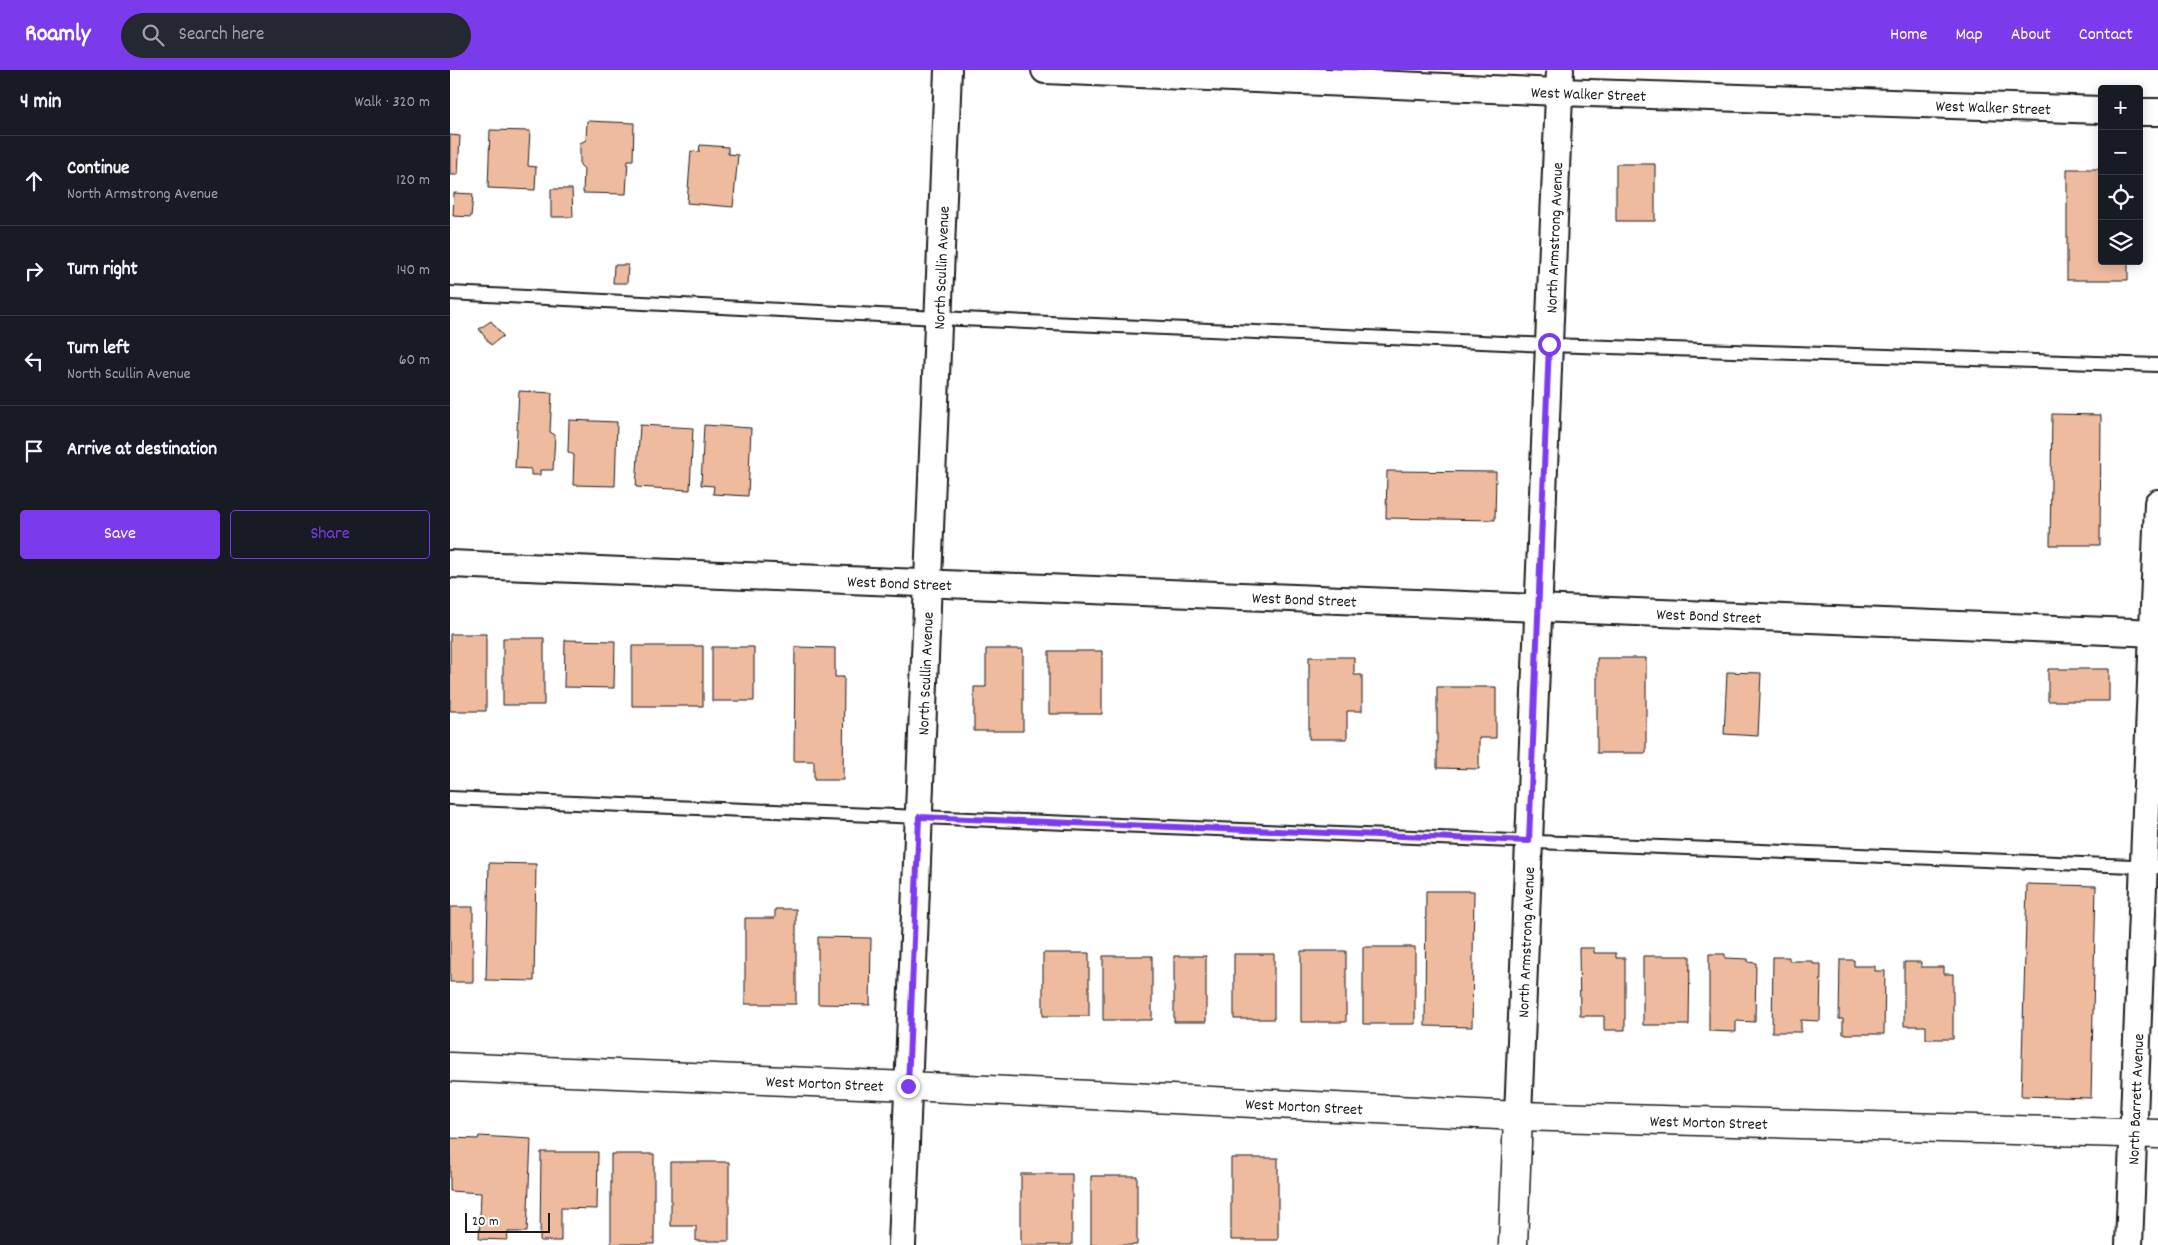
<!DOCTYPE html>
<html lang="en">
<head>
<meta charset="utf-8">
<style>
	body { margin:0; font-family:Dekko,sans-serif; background:#242831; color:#f1f3f6 }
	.controls { position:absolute; right:15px; top:15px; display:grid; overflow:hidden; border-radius:5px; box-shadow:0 2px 12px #0003 }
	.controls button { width:45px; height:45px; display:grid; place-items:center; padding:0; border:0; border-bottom:1px solid #363941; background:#171b24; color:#f1f3f6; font:25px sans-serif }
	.scale { position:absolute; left:15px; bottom:12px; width:85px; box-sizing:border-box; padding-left:5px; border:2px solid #1c1c1c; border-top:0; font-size:14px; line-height:18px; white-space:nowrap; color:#1c1c1c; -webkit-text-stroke:4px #fff; paint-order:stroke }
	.stop { position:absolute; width:15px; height:15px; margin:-11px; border:4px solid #7c3aed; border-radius:50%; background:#fff }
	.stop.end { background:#7c3aed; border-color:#fff; box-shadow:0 1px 5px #0008 }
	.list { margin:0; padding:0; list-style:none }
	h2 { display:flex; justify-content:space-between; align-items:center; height:65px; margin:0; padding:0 20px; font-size:21px }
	h2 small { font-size:16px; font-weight:400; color:#9ea1a6 }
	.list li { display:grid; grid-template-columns:32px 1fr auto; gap:15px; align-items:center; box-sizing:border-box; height:90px; padding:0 20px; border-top:1px solid #363941 }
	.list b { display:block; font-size:19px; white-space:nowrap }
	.list p { margin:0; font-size:16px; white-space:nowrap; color:#9ea1a6 }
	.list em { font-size:16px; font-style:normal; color:#9ea1a6 }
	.actions { display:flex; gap:10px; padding:15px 20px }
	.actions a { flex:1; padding:11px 0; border:1px solid #7c3aed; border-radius:5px; text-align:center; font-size:18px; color:#7c3aed }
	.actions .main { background:#7c3aed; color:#fff }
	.icon { flex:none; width:28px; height:28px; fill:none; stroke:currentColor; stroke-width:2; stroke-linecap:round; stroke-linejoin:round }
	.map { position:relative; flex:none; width:1708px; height:1175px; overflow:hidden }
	header { display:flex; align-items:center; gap:30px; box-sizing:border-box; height:70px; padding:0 25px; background:#7c3aed; color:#fff }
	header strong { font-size:24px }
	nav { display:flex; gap:28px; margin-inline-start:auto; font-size:18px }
	.search { width:350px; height:45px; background:#242831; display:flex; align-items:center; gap:12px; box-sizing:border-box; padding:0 18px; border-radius:28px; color:#9ea1a6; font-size:19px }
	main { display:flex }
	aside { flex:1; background:#171b24 }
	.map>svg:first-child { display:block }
</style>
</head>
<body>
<header>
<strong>Roamly</strong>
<div class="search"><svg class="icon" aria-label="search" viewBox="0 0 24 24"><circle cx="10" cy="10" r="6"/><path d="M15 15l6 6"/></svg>Search here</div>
<nav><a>Home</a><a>Map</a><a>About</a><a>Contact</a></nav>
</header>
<main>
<aside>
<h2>4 min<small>Walk · 320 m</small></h2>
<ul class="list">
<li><svg class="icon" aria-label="ahead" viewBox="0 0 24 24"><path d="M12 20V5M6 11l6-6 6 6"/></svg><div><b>Continue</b><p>North Armstrong Avenue</p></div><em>120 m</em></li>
<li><svg class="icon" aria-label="right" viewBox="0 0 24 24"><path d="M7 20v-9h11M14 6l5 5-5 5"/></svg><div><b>Turn right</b></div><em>140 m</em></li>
<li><svg class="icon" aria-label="left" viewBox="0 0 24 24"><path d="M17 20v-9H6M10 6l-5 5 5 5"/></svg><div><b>Turn left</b><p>North Scullin Avenue</p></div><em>60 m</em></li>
<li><svg class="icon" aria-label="arrive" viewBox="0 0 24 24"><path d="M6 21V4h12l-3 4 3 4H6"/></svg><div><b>Arrive at destination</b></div></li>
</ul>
<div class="actions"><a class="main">Save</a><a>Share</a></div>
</aside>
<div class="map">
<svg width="1708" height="1175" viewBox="0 0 1708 1175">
	<rect width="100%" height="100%" fill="#fff"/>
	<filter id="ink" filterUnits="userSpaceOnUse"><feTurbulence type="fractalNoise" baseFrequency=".02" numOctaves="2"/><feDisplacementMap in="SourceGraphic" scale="10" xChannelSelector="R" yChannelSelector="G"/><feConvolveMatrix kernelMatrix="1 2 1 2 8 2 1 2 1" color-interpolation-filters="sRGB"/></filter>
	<g filter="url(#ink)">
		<path fill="#eebb9f" stroke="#1c1c1c" d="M 137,51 L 184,53 L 183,90 L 178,90 L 176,124 L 133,123 L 134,99 L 130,95 L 130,73 L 136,70 Z
			M 40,60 L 80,61 L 78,96 L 86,97 L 85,120 L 38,118 Z
			M 0,65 L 10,66 L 8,105 L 0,105 Z
			M 250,75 L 278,77 L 278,84 L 288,85 L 283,137 L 237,133 L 241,81 L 249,82 Z
			M 1166,94 L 1205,94 L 1205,151 L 1166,151 Z
			M 1617,99 L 1652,99 L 1652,191 L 1678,191 L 1678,210 L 1617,210 Z
			M 101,119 L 122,119 L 123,147 L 101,147 Z
			M 4,123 L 23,124 L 21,147 L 3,146 Z
			M 164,195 L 178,195 L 177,213 L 163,213 Z
			M 41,251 L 53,266 L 41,275 L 29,259 Z
			M 69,321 L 102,323 L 100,362 L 105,365 L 103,400 L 90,400 L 90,405 L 81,405 L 81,399 L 65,398 Z
			M 1602,344 L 1651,345 L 1650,475 L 1600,475 Z
			M 119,350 L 167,352 L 165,416 L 123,415 L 124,385 L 118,382 Z
			M 190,355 L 243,358 L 240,420 L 186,417 Z
			M 254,355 L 301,358 L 298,426 L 263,424 L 264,416 L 251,415 Z
			M 937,401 L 1046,402 L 1045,450 L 936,448 Z
			M 0,564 L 36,564 L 36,641 L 0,641 Z
			M 53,568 L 94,568 L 94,635 L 53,635 Z
			M 115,570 L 165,571 L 164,618 L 114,617 Z
			M 182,576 L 253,576 L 253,636 L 182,636 Z
			M 262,577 L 304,577 L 304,631 L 262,631 Z
			M 345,577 L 385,578 L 385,607 L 394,607 L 393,710 L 364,710 L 364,691 L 344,691 Z
			M 536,579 L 573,579 L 573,661 L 524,661 L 524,617 L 536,617 Z
			M 599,581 L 652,581 L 652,644 L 599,644 Z
			M 859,587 L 904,587 L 904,605 L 912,605 L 912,641 L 897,641 L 897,669 L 859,669 Z
			M 1147,588 L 1196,588 L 1196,683 L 1147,683 Z
			M 1598,599 L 1659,599 L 1659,631 L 1598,631 Z
			M 1277,602 L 1311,603 L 1308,666 L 1274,664 Z
			M 987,617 L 1046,617 L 1046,668 L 1029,668 L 1029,699 L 987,698 Z
			M 39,793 L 86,794 L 84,911 L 36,910 Z
			M 1577,814 L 1646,816 L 1641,1028 L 1571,1026 Z
			M 976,821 L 1024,821 L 1022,957 L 975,956 Z
			M 0,837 L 23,837 L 23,912 L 0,912 Z
			M 325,839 L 346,839 L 346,934 L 295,934 L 295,848 L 325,848 Z
			M 368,867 L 421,868 L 420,935 L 368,934 Z
			M 913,877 L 965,877 L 965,954 L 913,954 Z
			M 1129,878 L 1144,878 L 1144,883 L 1166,883 L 1166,888 L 1175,888 L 1175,960 L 1154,960 L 1154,946 L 1130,946 Z
			M 851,881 L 896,881 L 896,952 L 851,952 Z
			M 593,883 L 639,883 L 639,946 L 593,946 Z
			M 784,884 L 824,884 L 824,949 L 784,949 Z
			M 1259,884 L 1275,884 L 1275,888 L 1298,889 L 1298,892 L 1306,893 L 1305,952 L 1286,951 L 1286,962 L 1259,961 Z
			M 653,886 L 702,886 L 702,950 L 653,950 Z
			M 724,886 L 756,886 L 756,952 L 724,952 Z
			M 1193,886 L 1240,886 L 1239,955 L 1193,955 Z
			M 1323,887 L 1339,887 L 1339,891 L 1363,891 L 1363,894 L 1371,894 L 1370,951 L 1351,950 L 1351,962 L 1322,962 Z
			M 1390,890 L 1404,890 L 1404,896 L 1425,896 L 1425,901 L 1435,901 L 1434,964 L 1393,964 L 1393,949 L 1389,949 Z
			M 1454,892 L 1471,892 L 1471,897 L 1494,897 L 1494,904 L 1503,904 L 1503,969 L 1476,969 L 1476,956 L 1454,956 Z
			M 29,1066 L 81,1069 L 77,1162 L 58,1162 L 57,1170 L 29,1169 L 31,1123 L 0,1121 L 0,1068 L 28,1069 Z
			M 91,1082 L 148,1082 L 147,1139 L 111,1138 L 111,1171 L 90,1171 Z
			M 161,1084 L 204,1084 L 204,1174 L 161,1174 Z
			M 781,1088 L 828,1088 L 828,1170 L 781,1170 Z
			M 221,1092 L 279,1092 L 279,1171 L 246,1171 L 246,1156 L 221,1156 Z
			M 571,1104 L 622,1104 L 622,1175 L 571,1175 Z
			M 641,1106 L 687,1106 L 687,1175 L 641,1175 Z"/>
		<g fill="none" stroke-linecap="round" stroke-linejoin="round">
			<defs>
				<path id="service" d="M 0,223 L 488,248 L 1099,275 L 1708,295
					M 0,728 L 1708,797"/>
				<g id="minor">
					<path id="s1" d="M 595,0 L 1109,22 L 1652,40"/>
					<path d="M 1689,42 L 1708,42"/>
					<path id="s2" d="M 0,494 L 1708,563"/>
					<path id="s3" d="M 1068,1046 L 1110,0"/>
					<path id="s4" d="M 452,1175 L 498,0"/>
					<path id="s5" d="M 1679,1175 L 1708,433"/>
				</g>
				<path id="tertiary" d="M 1063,1175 L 1068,1046"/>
				<g id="secondary">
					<path id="s6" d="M 0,997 L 458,1016 L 1068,1046 L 1708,1064"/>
				</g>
			</defs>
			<use href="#service" stroke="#1c1c1c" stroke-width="16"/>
			<use href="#minor" stroke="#1c1c1c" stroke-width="30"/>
			<use href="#tertiary" stroke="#1c1c1c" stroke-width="31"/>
			<use href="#secondary" stroke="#1c1c1c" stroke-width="31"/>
			<use href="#service" stroke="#fff" stroke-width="12"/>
			<use href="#minor" stroke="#fff" stroke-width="26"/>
			<use href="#tertiary" stroke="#fff" stroke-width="28"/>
			<use href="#secondary" stroke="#fff" stroke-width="28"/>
		</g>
	</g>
	<g fill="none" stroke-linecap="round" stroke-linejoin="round" filter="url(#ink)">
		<path stroke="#7c3aed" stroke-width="6" d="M 458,1016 L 469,747 L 1079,771 L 1099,274"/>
	</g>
	<g text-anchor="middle" stroke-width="4" stroke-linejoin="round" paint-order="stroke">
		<g font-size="16" fill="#1c1c1c" stroke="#fff">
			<text dy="6" stroke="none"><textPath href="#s1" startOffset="544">West Walker Street</textPath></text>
			<text dy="6" stroke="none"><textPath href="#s1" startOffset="949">West Walker Street</textPath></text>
			<text dy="6" stroke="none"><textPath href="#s3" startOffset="879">North Armstrong Avenue</textPath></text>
			<text dy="6" stroke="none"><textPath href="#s4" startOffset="978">North Scullin Avenue</textPath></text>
			<text dy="6" stroke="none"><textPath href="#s2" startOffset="450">West Bond Street</textPath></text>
			<text dy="6" stroke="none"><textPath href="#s2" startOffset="855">West Bond Street</textPath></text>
			<text dy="6" stroke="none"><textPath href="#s2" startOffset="1260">West Bond Street</textPath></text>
			<text dy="6" stroke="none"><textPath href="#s4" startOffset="572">North Scullin Avenue</textPath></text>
			<text dy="6" stroke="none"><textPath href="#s3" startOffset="174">North Armstrong Avenue</textPath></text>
			<text dy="6" stroke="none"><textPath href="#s6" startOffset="375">West Morton Street</textPath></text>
			<text dy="6" stroke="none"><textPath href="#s5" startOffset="146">North Barrett Avenue</textPath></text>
			<text dy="6" stroke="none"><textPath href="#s6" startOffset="855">West Morton Street</textPath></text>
			<text dy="6" stroke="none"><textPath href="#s6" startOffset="1260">West Morton Street</textPath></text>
		</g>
	</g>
</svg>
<div class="controls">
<button>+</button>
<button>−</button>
<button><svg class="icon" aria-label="locate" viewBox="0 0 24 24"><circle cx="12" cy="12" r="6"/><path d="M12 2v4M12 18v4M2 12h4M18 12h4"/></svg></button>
<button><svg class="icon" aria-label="layers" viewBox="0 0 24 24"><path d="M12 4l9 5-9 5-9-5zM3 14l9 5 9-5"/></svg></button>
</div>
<div class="scale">20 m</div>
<div class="stop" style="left:1099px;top:274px"></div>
<div class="stop end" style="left:458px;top:1016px"></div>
</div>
</main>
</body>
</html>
